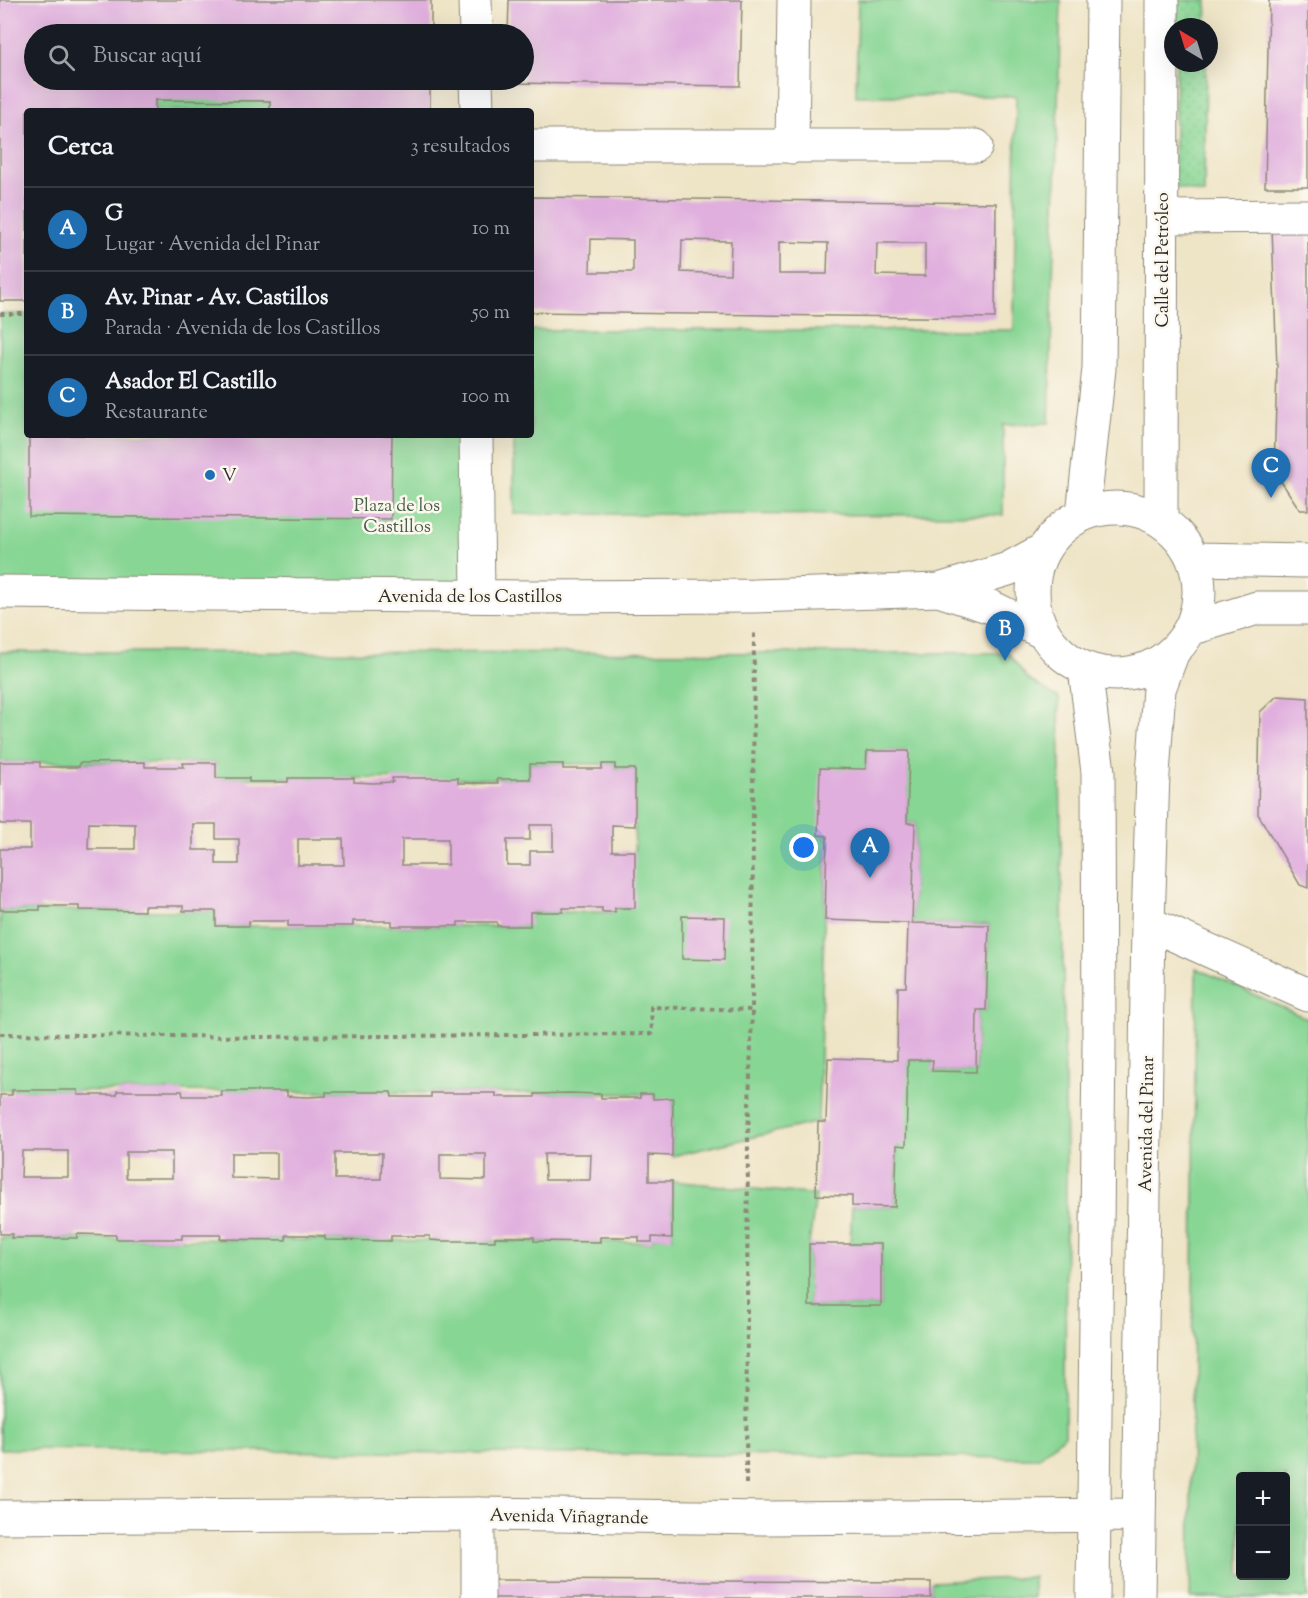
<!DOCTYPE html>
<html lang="es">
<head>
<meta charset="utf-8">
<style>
	body { margin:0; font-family:"Sorts Mill Goudy",serif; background:#242831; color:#f1f3f6 }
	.controls { position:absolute; right:18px; bottom:18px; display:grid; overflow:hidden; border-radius:6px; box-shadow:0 6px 24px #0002 }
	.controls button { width:54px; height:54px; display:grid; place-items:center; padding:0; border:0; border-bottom:2px solid #363941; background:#171b24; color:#f1f3f6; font:30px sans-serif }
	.compass { position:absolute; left:1164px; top:18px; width:54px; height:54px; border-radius:50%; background:#171b24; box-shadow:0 6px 24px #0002; rotate:322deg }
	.you { position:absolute; left:804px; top:848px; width:21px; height:21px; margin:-15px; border:4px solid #fff; border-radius:50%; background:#1a73e8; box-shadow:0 0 0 9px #1a73e833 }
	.badge { display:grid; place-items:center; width:39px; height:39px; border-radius:50%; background:#1f6fb2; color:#fff; font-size:20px; font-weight:700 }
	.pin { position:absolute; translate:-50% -50px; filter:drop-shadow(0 2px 3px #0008) }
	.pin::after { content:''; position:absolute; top:32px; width:21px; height:18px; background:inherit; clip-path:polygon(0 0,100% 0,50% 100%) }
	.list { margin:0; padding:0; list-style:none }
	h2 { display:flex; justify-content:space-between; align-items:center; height:78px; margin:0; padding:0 24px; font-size:26px }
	h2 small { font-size:20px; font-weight:400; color:#9ea1a6 }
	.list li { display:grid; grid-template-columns:39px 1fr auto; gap:18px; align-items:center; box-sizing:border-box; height:84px; padding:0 24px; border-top:2px solid #363941 }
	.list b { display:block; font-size:22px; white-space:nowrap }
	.list p { margin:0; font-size:20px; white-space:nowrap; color:#9ea1a6 }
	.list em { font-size:20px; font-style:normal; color:#9ea1a6 }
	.icon { flex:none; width:33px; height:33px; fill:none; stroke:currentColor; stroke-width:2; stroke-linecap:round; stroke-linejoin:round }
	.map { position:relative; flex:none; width:1308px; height:1598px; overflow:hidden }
	.search { position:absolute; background:#171b24; box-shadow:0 6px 24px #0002; left:24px; top:24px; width:510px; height:66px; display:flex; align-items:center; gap:15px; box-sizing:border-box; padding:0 21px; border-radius:33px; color:#9ea1a6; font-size:22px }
	.panel { position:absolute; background:#171b24; box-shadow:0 6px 24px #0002; left:24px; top:108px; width:510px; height:330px; border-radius:6px }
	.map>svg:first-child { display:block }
</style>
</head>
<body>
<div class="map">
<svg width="1308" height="1598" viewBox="0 0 1308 1598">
	<defs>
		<pattern id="grass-dots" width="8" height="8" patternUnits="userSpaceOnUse" patternTransform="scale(1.5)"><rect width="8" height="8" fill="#88d694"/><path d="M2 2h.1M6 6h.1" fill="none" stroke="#76b880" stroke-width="1.8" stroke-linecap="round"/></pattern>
	</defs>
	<rect width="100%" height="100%" fill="#fbf7ec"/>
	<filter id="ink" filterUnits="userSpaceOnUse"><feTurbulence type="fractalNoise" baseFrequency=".0167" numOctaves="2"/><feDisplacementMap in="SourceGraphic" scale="12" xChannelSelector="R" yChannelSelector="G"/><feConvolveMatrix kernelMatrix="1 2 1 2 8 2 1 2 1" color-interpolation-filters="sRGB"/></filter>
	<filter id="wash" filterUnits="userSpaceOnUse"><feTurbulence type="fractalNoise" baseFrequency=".008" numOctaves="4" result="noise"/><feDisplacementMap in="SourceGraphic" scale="24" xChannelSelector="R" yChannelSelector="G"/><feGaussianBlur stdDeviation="1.35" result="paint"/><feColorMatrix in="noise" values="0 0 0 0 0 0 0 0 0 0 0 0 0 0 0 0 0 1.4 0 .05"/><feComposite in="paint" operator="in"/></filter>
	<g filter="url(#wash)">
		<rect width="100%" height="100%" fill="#eee4c6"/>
		<path fill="url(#grass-dots)" stroke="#5a8060" stroke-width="1.5" d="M 1177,0 L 1207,0 L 1206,27 L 1177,27 Z
			M 1176,63 L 1206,63 L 1204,194 L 1174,187 Z"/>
		<path fill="#88d694" stroke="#5a8060" stroke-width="1.5" fill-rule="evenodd" d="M 858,0 L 1061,0 L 1049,423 L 1003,425 L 1003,515 L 514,514 L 514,435 L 531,435 L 531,330 L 1014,330 L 1016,96 L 856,96 Z
			M 155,80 L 270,80 L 270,111 L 155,111 Z
			M 0,314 L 27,314 L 27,435 L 476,435 L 478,596 L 0,592 Z
			M 0,652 L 1008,653 L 1029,680 L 1059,698 L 1066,1157 L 1065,1435 L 1038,1458 L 0,1449 L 0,1238 L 652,1242 L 652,1237 L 672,1237 L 672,1181 L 816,1195 L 809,1244 L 809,1306 L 881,1306 L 881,1244 L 850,1244 L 852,1206 L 895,1207 L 897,1145 L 908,1060 L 933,1060 L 933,1071 L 976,1072 L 977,1010 L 986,1010 L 989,925 L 912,923 L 915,823 L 907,823 L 908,751 L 867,751 L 866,769 L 819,835 L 827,836 L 818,1122 L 672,1156 L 673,1099 L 653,1099 L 653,1094 L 0,1090 L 0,910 L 216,911 L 216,926 L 529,926 L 530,912 L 614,912 L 615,908 L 634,908 L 635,769 L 615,769 L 615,764 L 530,764 L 530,779 L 216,778 L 216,763 L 0,762 Z
			M 1196,968 L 1308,1019 L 1308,1598 L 1190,1598 ZM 1240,1476 L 1286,1476 L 1286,1576 L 1240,1576 Z
			M 1033,1577 L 1033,1598 L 931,1598 L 931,1582 Z"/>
		<g id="blocks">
			<path fill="#e0afde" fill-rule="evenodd" d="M 0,0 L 431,0 L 431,34 L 34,34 L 34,80 L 430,80 L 430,111 L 270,111 L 270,101 L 155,100 L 155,111 L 27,111 L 27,301 L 0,301 Z
				M 509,0 L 742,0 L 740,86 L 508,83 L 508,80 L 524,80 L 524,34 L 508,34 Z
				M 1269,0 L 1308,0 L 1308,187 L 1265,187 Z
				M 531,197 L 996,203 L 995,318 L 531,312 ZM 591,239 L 633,240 L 633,272 L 590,272 ZM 682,240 L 731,241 L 730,274 L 681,272 ZM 779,242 L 828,243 L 827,274 L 779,274 ZM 877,243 L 925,243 L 925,276 L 876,275 Z
				M 1272,228 L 1308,229 L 1308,510 L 1300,510 L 1274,471 L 1277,368 Z
				M 29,435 L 392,435 L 391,519 L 29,516 Z
				M 1277,696 L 1308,698 L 1308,888 L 1300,885 L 1258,814 L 1260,712 Z
				M 867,751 L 909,751 L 907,823 L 915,823 L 912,923 L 989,925 L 986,1010 L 977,1010 L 976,1072 L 932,1071 L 933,1060 L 908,1060 L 906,1146 L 897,1145 L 895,1207 L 852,1206 L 852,1196 L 816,1195 L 818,1122 L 826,1122 L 828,1058 L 897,1060 L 898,987 L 906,987 L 908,923 L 825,920 L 827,836 L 818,835 L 820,768 L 866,769 Z
				M 0,762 L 40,762 L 40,767 L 79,767 L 79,763 L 145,762 L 145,767 L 184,767 L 183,763 L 216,763 L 216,778 L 249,778 L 249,782 L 288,782 L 288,778 L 354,778 L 354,782 L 373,783 L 393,782 L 392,778 L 458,778 L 458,783 L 498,783 L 497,779 L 530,779 L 530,764 L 563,764 L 563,769 L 602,769 L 602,764 L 615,764 L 615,769 L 635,769 L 635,826 L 612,825 L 612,851 L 635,851 L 635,908 L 615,908 L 615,912 L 602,912 L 602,908 L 563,908 L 563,912 L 530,912 L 530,926 L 497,926 L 497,922 L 458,922 L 458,926 L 392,926 L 392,921 L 353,921 L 353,926 L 288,926 L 288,921 L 249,921 L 249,926 L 216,926 L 216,911 L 183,911 L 183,906 L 144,906 L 144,911 L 79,910 L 79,906 L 40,906 L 40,910 L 0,910 L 0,849 L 30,849 L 30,824 L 0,824 ZM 89,823 L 135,824 L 135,849 L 88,849 ZM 193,824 L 216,824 L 216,839 L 239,839 L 239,864 L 216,864 L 216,850 L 193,850 ZM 530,825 L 553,825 L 553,851 L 530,851 L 530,865 L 507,865 L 507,840 L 530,840 ZM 298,839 L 343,839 L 344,865 L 298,865 ZM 402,839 L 448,839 L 448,865 L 402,865 Z
				M 682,916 L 725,917 L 724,960 L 682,959 Z
				M 12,1090 L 78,1090 L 78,1095 L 117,1095 L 117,1091 L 182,1091 L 183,1096 L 222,1096 L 221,1091 L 287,1091 L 287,1096 L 307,1097 L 326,1096 L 326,1092 L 391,1092 L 392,1097 L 431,1097 L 431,1093 L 496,1093 L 496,1097 L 535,1097 L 535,1094 L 568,1093 L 601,1094 L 601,1098 L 640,1098 L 640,1094 L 653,1094 L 653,1099 L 673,1098 L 672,1156 L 649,1155 L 649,1181 L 672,1181 L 672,1238 L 652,1237 L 652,1242 L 639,1242 L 639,1237 L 600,1237 L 600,1242 L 534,1241 L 534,1237 L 495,1237 L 495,1241 L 443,1241 L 430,1240 L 430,1236 L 391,1236 L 391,1241 L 325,1240 L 325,1236 L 306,1235 L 286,1235 L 286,1240 L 220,1239 L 221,1235 L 182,1235 L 182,1239 L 116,1239 L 116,1235 L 77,1234 L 77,1238 L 11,1238 L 12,1234 L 0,1234 L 0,1095 L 12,1095 ZM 22,1151 L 68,1151 L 68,1177 L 21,1177 ZM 126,1152 L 172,1152 L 172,1178 L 126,1178 ZM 231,1153 L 277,1153 L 277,1179 L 231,1178 ZM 335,1153 L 382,1153 L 381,1179 L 335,1179 ZM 440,1154 L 486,1154 L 486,1180 L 440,1179 ZM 544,1154 L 591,1154 L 590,1180 L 545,1180 Z
				M 809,1244 L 881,1244 L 881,1306 L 809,1306 Z
				M 492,1580 L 931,1582 L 931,1598 L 492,1598 Z"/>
		</g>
	</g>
	<g filter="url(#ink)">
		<use href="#blocks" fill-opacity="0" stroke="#8c8878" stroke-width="1.5"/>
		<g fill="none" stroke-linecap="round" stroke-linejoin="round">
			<defs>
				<path id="minor" d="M 475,0 L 476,34
					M 476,80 L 477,111
					M 531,146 L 976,146
					M 792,147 L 794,0
					M 1162,217 L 1308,216
					M 476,435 L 478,596
					M1033 591a83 83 0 1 1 166 0a83 83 0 1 1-166 0Z
					M 1083,514 L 1099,369 L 1103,0
					M 1161,521 L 1162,0
					M 1194,559 L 1308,561
					M 939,590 L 991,607 L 1042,632
					M 0,592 L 532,597 L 754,596 L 939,590 L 1008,569 L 1043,550
					M 1190,629 L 1257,608 L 1308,608
					M 1085,669 L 1098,772 L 1099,1043 L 1093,1598
					M 1148,923 L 1308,995
					M 0,1517 L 478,1514 L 766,1518 L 1138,1515
					M 478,1598 L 478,1514
					M 1138,1598 L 1148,923 L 1153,774 L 1159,689 L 1172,654"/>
			</defs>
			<use href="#minor" stroke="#8c8878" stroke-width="35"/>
			<path stroke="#8c8878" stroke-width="4" stroke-dasharray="4.5 4.5" stroke-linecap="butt" d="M 0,314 L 27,314
				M 0,1034 L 256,1037 L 652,1034 L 651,1007 L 752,1010 L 754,630
				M 746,1484 L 748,1139 L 752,1010"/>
			<use href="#minor" stroke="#fff" stroke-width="33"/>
		</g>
	</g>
	<circle fill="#1f6fb2" stroke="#fbf7ec" stroke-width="2" cx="210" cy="475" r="6"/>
	<g text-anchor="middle" stroke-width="5" stroke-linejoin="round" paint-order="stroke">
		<g font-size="18" fill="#2b2b2b" stroke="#fbf7ec">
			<text transform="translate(1162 260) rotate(-90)" y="6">Calle del Petróleo</text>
			<text x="470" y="602">Avenida de los Castillos</text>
			<text transform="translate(1146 1124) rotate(-89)" y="6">Avenida del Pinar</text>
			<text transform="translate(569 1516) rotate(1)" y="6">Avenida Viñagrande</text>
		</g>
		<g font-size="18" fill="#2b2b2b" stroke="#fbf7ec" text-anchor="start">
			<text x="222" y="481">V</text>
		</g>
		<g font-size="18" fill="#475e4a" stroke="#fbf7ec">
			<text x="397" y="511">Plaza de los<tspan x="397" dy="21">Castillos</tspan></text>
		</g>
	</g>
</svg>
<div class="controls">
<button>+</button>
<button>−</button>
</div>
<svg class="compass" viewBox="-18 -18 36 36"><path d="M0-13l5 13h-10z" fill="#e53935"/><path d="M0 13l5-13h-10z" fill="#9ea1a6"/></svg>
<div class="you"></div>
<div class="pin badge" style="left:870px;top:878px">A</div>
<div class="pin badge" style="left:1005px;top:661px">B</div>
<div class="pin badge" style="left:1271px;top:498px">C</div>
<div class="search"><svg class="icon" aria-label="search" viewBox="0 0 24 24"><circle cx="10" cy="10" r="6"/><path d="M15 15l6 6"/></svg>Buscar aquí</div>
<section class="panel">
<h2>Cerca<small>3 resultados</small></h2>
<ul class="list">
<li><span class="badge">A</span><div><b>G</b><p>Lugar · Avenida del Pinar</p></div><em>10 m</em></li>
<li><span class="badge">B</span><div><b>Av. Pinar - Av. Castillos</b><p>Parada · Avenida de los Castillos</p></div><em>50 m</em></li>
<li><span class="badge">C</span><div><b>Asador El Castillo</b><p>Restaurante</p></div><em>100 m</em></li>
</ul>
</section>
</div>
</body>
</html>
